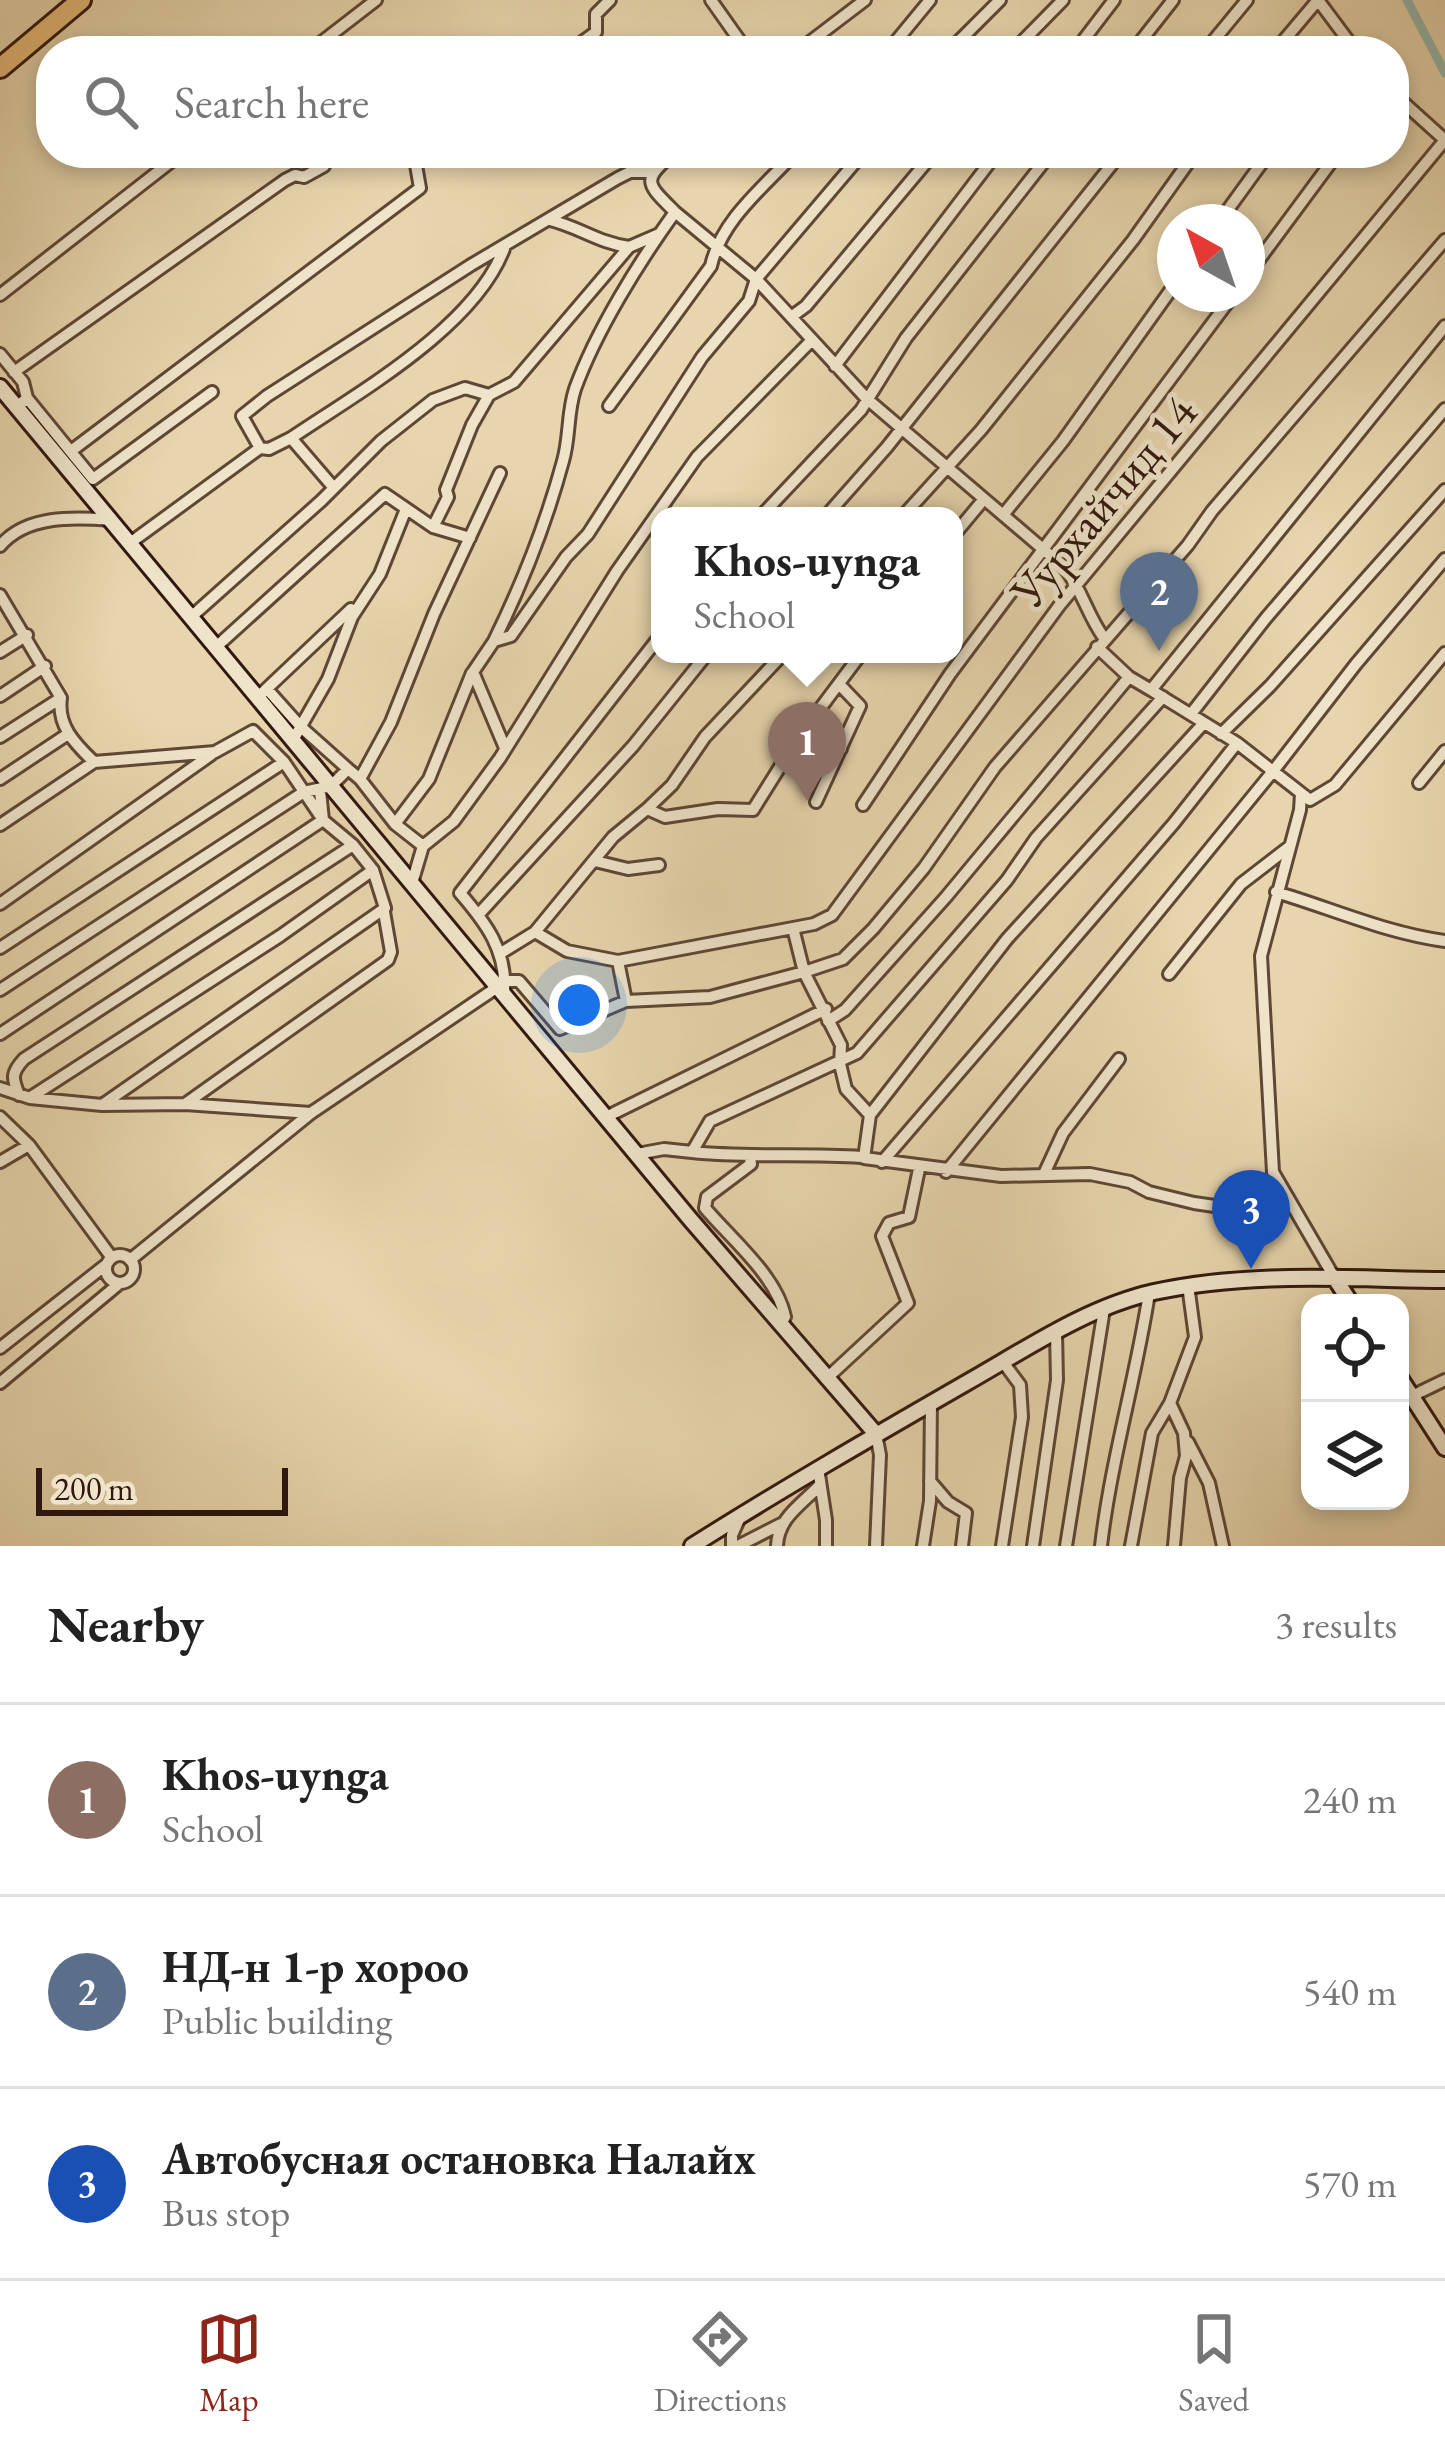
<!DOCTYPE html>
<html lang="en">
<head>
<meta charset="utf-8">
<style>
	body { margin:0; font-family:"EB Garamond",serif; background:#f6f6f6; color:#222 }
	.controls { position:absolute; right:36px; bottom:36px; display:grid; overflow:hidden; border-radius:24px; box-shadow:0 6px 18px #0003 }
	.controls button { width:108px; height:108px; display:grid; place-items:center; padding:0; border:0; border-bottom:3px solid #e0e0e0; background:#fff; color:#222; font:60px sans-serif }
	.compass { position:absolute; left:1157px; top:204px; width:108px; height:108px; border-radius:50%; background:#fff; box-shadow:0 6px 18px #0003; rotate:320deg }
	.scale { position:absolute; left:36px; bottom:30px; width:252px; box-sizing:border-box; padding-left:12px; border:6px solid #31180f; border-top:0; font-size:33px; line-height:42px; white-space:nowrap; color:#31180f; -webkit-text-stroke:9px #efe4ca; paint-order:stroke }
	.you { position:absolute; left:579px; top:1005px; width:42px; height:42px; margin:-30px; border:9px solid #fff; border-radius:50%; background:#1a73e8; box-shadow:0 0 0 18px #1a73e833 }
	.badge { display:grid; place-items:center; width:78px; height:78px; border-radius:50%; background:#8f2418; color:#fff; font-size:39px; font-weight:700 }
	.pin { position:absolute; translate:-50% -99px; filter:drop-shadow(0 3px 6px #0008) }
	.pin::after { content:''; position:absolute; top:63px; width:42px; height:36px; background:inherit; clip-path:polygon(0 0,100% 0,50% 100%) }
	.popup { position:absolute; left:651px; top:507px; width:312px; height:156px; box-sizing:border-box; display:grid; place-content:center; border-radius:24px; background:#fff; filter:drop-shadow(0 3px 9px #0005); font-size:39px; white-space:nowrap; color:#767676 }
	.popup b { font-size:45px; color:#222 }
	.popup::after { content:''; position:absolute; left:50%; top:100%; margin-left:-24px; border:24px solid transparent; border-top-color:#fff }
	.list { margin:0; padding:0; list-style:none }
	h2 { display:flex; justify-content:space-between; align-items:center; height:156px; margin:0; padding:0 48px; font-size:51px }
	h2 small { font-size:39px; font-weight:400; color:#767676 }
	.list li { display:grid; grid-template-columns:78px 1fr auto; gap:36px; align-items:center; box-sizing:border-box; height:192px; padding:0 48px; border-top:3px solid #e0e0e0 }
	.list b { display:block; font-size:45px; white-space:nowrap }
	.list p { margin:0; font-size:39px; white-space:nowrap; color:#767676 }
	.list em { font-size:39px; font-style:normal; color:#767676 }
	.icon { flex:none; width:66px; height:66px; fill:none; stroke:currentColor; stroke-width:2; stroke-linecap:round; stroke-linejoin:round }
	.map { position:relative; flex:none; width:1445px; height:1546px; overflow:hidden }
	.search { position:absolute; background:#fff; box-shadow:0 6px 18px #0003; left:36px; right:36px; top:36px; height:132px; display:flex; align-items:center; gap:30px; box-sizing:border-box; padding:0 42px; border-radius:48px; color:#767676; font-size:45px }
	.sheet { height:732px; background:#fff }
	nav { display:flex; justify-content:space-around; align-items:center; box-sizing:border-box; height:168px; border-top:3px solid #e0e0e0; background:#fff; font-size:33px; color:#767676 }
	nav a { display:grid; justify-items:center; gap:6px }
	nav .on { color:#8f2418 }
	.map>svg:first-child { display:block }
</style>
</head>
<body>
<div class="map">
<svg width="1445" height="1546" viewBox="0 0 1445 1546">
	<rect width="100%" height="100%" fill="#e7d5ad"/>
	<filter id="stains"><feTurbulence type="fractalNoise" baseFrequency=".00167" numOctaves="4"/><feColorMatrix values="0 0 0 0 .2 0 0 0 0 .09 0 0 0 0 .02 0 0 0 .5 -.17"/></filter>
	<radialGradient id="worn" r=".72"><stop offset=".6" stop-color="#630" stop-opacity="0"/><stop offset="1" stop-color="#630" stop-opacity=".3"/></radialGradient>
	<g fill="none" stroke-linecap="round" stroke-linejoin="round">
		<path stroke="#97b8ae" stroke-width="9" d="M 1407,0 L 1445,73"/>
		<defs>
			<path id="street" d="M 711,0 L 747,51
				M 1318,0 L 1356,51
				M 310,51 L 376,0
				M 570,51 L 596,32 L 596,14 L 610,0
				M 798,51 L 865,0
				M 888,51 L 930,0
				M 949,51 L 1000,0
				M 1013,51 L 1063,0
				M 1075,51 L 1114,0
				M 1133,51 L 1173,0
				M 1205,51 L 1247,0
				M 1275,51 L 1318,0
				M 1394,94 L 1445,140
				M 675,212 L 756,279 L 866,398 L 1064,567 C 1082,589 1087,615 1104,638
				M 550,220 C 579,227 599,243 629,247
				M 1219,222 L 1269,153
				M 505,246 C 477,326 359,392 291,438 L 269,449 L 260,448 L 242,416 L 267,396 L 471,265 L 618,178 L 630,172 L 651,172
				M 1247,276 L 1338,153
				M 0,295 L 182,153
				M 791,317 L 806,306 L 934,153
				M 1445,326 L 1151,690 L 1237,743 L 1310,800 L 1335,785 L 1445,653
				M 0,354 L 23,382 L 27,398
				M 835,366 L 997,153
				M 14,372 L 285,180 L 295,175 L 304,177 L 324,166
				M 609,406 L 711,266 C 721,220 764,187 795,153
				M 17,407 L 27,398 L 93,479 L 212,392
				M 291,438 L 334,488
				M 71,451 L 420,188 L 416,165 L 421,153
				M 1003,515 L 1063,441 L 1175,284
				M 761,516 L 861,410 L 906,338 L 1051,153
				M 826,516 L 887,447 L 1121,153
				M 903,516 L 981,430 L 1133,240 L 1195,153
				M 433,527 L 448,497 L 446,490 L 472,425 L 489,395
				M 954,535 L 984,499
				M 130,543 L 260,448
				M 0,546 C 26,515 73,517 111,520
				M 0,595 L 61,698 C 57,725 74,743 94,762 L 215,752 L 253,731 L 284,762 L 323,820 L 353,845 L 373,870 L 385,908 L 102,1105
				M 191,617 L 321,501 L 381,441 L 433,400 L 465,388 L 489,395 L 514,382 L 629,247 L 659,234
				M 494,641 C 523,582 546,524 563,461 C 570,437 567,413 575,389 C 596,331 639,262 675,212 C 646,183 641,181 674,153
				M 216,647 L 385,494 L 433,527 L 470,538
				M 1097,647 L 1129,677 L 1151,690
				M 0,652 L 27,635
				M 267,689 L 301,727 L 348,769
				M 0,696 L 45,666
				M 258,697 L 351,609
				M 1191,714 L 1266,618 L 1445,409
				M 807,725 L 841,749
				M 1221,734 L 1270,686 L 1445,490
				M 0,737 L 61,698
				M 293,740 L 328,679 L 352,617 L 380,574 L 406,509
				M 505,748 L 473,672 L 494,641 L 511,636 L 566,557 L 588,534 L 702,357 L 749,301 L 756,279 L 863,153
				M 0,779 L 68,734
				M 360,779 L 391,722 L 434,614 L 500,473
				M 1419,783 L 1445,751
				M 1301,794 L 1300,810 L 1261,956 L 1273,1172 L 1334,1277
				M 816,802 L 860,706 L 839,684
				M 863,805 L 950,674 L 1234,294
				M 647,809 L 672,785 L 705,737 L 783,654
				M 395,824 L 429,779 L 472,673
				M 0,825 L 94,762
				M 595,861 L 628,869 L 659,865
				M 412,883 L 423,846 L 454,821 L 500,758 L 617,571 L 697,457 L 811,341
				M 1276,892 C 1333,909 1386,933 1445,941
				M 0,904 L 212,754
				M 479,914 L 633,746 L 707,654
				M 793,928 L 804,972 L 843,959 L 873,929 L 924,868 L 995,767 L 1188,545 L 1212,511 L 1445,240
				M 535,932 L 613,837 L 647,809 L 665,817 L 718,809 L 753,810 L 798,738 L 861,654
				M 0,948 L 284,762
				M 501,953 L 535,932 L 567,951 L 618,961 L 626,1001 L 710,997 L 804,972 L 841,1045 L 840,1064 L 846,1089 L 870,1115 L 864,1158 L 1001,1176 L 1090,1174 L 1130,1182 L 1149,1192 L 1194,1203 L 1235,1209 L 1287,1200
				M 618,961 L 814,924 L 832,915 L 1059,606 L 1445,140
				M 1169,974 L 1241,884 L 1289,847
				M 505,981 L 519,981 L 560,1029 L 626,1001
				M 0,990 L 304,792 L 331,786 L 348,769 L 360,779 L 395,824 L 423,846
				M 504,992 C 507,951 486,923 460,893 L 660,636
				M 828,1021 L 845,1010 L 946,897 L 1129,677
				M 0,1034 L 323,820 L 320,791
				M 0,1088 L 30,1098 L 102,1105 L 185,1104 L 311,1113 L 499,986
				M 19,1095 C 12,1078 11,1073 24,1059 L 353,845
				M 31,1097 L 280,936 L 373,870
				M 185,1104 L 388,960 L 391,952 L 384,912
				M 870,1115 L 1007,939 L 1203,724
				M 0,1117 L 29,1145 L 112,1258
				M 606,1117 L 826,1009
				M 692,1152 C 749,1158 804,1153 861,1157
				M 637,1154 L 664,1149 L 692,1152 L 710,1121 L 857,1053 L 1007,880 L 1036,838 L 1163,697
				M 750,1158 L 751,1164 L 707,1197 L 705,1208 C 731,1239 777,1276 785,1317 L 780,1324
				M 0,1162 L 29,1145
				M 882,1162 L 1174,823 L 1237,743
				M 946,1172 L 1274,770 L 1356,664 L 1445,559
				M 1044,1174 L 1063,1133 L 1119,1059
				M106 1269a14 14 0 1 1 28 0a14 14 0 1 1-28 0Z
				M 130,1260 L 311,1113
				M 0,1348 L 107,1264
				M 826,1379 L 908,1303 L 882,1236 L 889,1223 L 909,1217 L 919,1169
				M 0,1383 L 120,1283
				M 1412,1396 L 1445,1380
				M 1170,1403 L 1184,1433 L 1186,1456 L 1180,1478 L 1174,1546
				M 1188,1442 L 1209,1483 L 1223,1546
				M 818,1468 L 826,1520 L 826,1546
				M 930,1481 L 948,1502 L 966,1513 L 962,1546
				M 732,1546 L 732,1535 L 741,1515
				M 738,1546 L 781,1524
				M 777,1546 C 778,1518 801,1505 819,1486
				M 876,1546 L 880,1455 L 876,1434
				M 923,1546 L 930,1501 L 931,1403
				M 1002,1546 L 1022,1417 L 1020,1385 L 1003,1362
				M 1033,1546 L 1057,1380 L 1056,1332
				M 1066,1546 L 1104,1309
				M 1101,1546 C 1111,1460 1136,1378 1149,1293
				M 1131,1546 L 1152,1433 L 1170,1403 L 1195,1337 L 1188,1285"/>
			<path id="secondary" d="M 0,387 L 690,1219 L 876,1434
				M 1334,1277 L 1351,1303
				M 1400,1378 L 1445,1448
				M 692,1546 C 782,1489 874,1436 966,1383 C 1026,1349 1087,1307 1154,1292 C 1251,1271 1347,1279 1445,1280"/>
			<path id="highway" d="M 0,68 L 81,0"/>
		</defs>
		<use href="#street" stroke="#5e4736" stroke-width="16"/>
		<use href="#secondary" stroke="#31180f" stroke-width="20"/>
		<use href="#highway" stroke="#31180f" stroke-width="24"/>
		<use href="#street" stroke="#efe4ca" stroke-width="10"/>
		<use href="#secondary" stroke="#efe4ca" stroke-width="14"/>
		<use href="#highway" stroke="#e4ba76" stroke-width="18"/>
	</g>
	<g text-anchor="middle" stroke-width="10" stroke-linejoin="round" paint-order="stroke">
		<g font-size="48" fill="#31180f" stroke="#efe4ca">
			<text transform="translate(1103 501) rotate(-50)" y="17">Уурхайчид 14</text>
		</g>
	</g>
	<rect width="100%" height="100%" filter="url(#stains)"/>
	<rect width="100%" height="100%" fill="url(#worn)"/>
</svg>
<div class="controls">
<button><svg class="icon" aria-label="locate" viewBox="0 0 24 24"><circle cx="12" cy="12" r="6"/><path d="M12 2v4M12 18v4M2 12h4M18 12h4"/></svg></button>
<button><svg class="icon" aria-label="layers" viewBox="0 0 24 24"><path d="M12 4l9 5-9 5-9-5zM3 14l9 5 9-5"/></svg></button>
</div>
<svg class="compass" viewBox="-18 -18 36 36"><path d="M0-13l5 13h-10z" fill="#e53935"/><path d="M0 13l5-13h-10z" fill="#767676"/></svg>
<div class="scale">200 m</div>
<div class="you"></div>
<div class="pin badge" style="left:807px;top:801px;background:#8d6e63">1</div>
<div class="popup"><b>Khos-uynga</b>School</div>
<div class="pin badge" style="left:1159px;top:651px;background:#5c6f8a">2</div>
<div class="pin badge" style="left:1251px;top:1269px;background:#1a4fb4">3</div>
<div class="search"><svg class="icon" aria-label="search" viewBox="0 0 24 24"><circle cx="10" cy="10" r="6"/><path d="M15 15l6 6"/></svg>Search here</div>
</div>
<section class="sheet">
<h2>Nearby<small>3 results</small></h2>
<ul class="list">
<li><span class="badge" style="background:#8d6e63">1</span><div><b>Khos-uynga</b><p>School</p></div><em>240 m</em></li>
<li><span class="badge" style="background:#5c6f8a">2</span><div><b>НД-н 1-р хороо</b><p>Public building</p></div><em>540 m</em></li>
<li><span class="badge" style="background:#1a4fb4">3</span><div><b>Автобусная остановка Налайх</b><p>Bus stop</p></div><em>570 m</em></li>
</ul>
</section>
<nav>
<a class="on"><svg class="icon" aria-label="map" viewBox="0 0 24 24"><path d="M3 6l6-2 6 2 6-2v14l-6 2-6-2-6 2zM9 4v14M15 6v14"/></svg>Map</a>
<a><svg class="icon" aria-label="directions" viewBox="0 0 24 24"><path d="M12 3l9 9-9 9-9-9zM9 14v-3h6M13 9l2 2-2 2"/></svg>Directions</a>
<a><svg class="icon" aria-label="saved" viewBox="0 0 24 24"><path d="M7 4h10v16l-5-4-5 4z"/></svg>Saved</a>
</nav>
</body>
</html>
